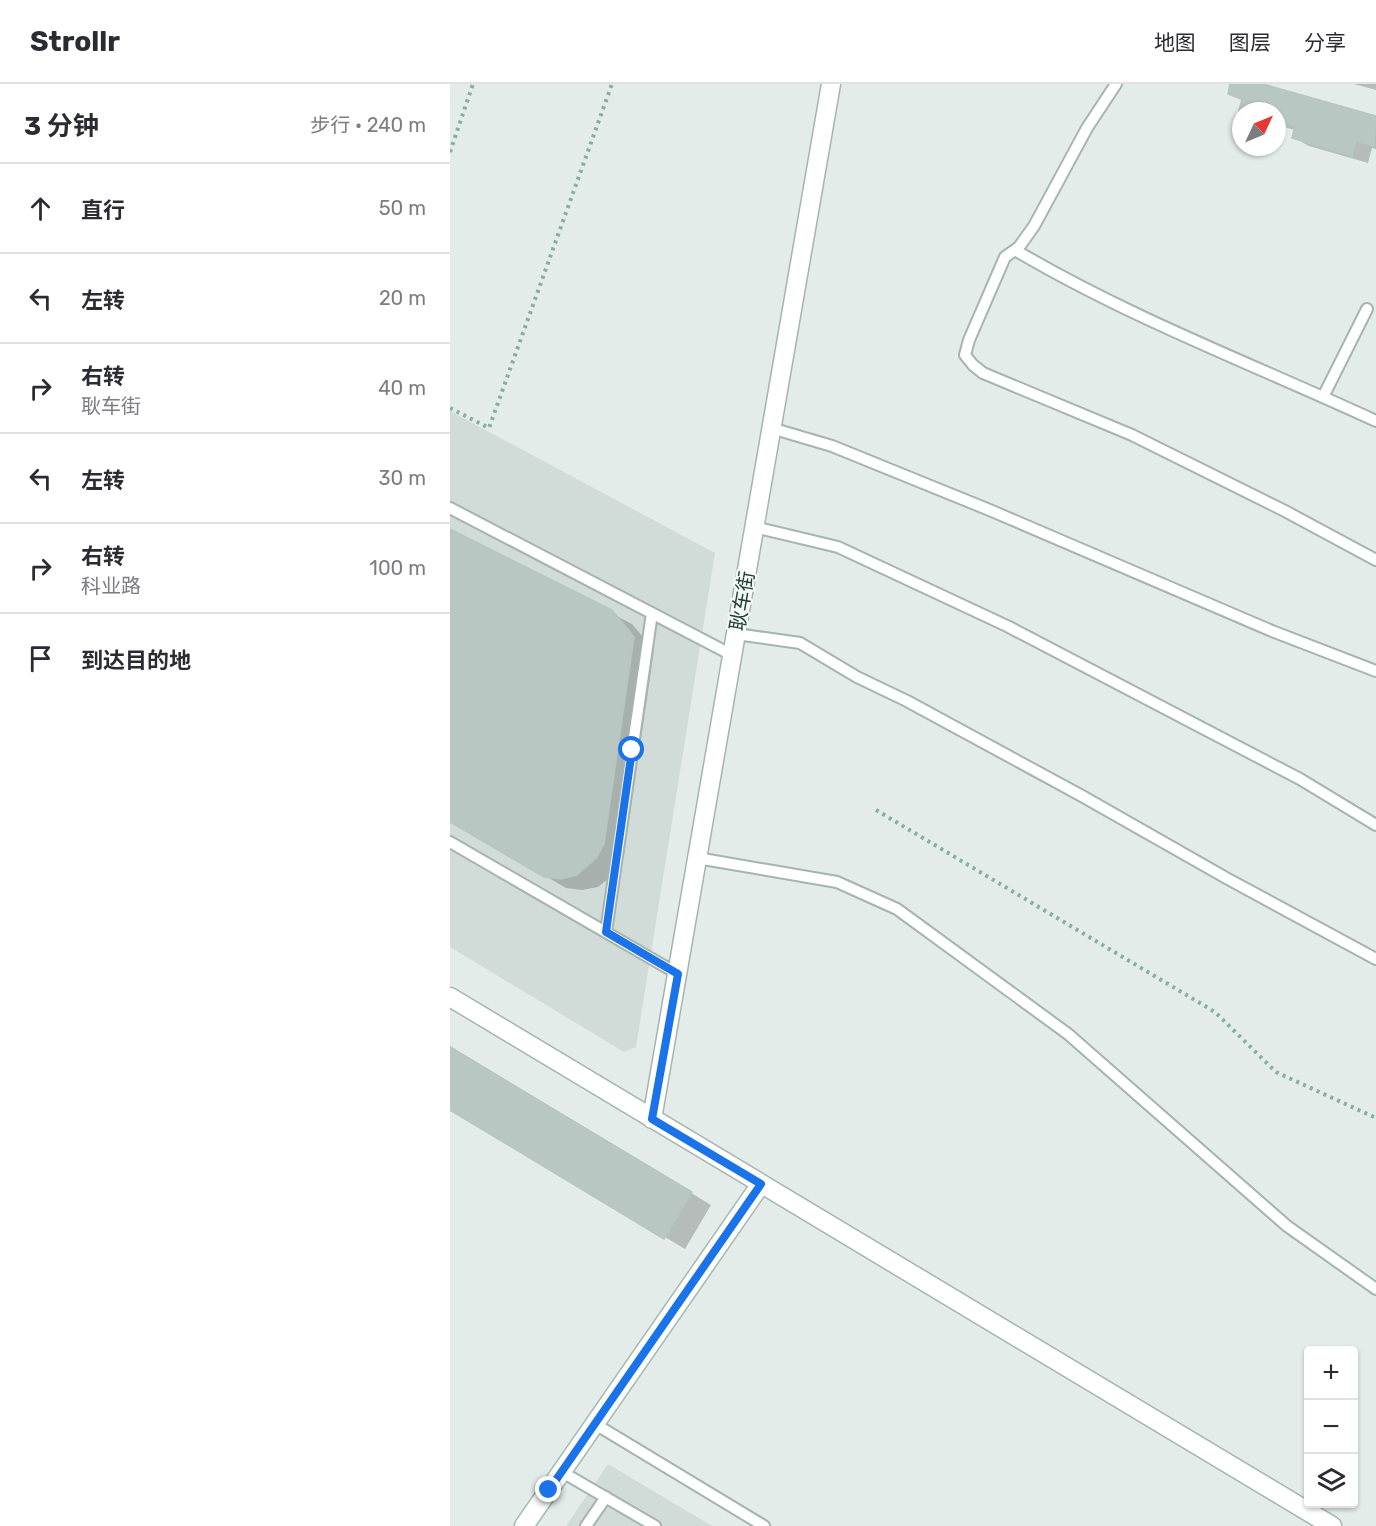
<!DOCTYPE html>
<html lang="zh">
<head>
<meta charset="utf-8">
<style>
	body { margin:0; font-family:Rubik,"Noto Sans SC",sans-serif; background:#f7f7f7; color:#2b2b33 }
	.controls { position:absolute; right:18px; bottom:18px; display:grid; overflow:hidden; border-radius:6px; box-shadow:0 2px 4px #0004 }
	.controls button { width:54px; height:54px; display:grid; place-items:center; padding:0; border:0; border-bottom:2px solid #e1e1e2; background:#fff; color:#2b2b33; font:30px sans-serif }
	.compass { position:absolute; left:782px; top:18px; width:54px; height:54px; border-radius:50%; background:#fff; box-shadow:0 2px 4px #0004; rotate:46deg }
	.stop { position:absolute; width:18px; height:18px; margin:-14px; border:4px solid #1a73e8; border-radius:50%; background:#fff }
	.stop.end { background:#1a73e8; border-color:#fff; box-shadow:0 2px 6px #0008 }
	.list { margin:0; padding:0; list-style:none }
	h2 { display:flex; justify-content:space-between; align-items:center; height:78px; margin:0; padding:0 24px; font-size:26px }
	h2 small { font-size:20px; font-weight:400; color:#7c7c81 }
	.list li { display:grid; grid-template-columns:39px 1fr auto; gap:18px; align-items:center; box-sizing:border-box; height:90px; padding:0 24px; border-top:2px solid #e1e1e2 }
	.list b { display:block; font-size:22px; white-space:nowrap }
	.list p { margin:0; font-size:20px; white-space:nowrap; color:#7c7c81 }
	.list em { font-size:20px; font-style:normal; color:#7c7c81 }
	.icon { flex:none; width:33px; height:33px; fill:none; stroke:currentColor; stroke-width:2; stroke-linecap:round; stroke-linejoin:round }
	.map { position:relative; flex:none; width:926px; height:1442px; overflow:hidden }
	header { display:flex; align-items:center; gap:36px; box-sizing:border-box; height:84px; padding:0 30px; background:#fff; border-bottom:2px solid #e1e1e2 }
	header strong { font-size:28px }
	nav { display:flex; gap:33px; margin-inline-start:auto; font-size:21px }
	main { display:flex }
	aside { flex:1; background:#fff }
	.map>svg:first-child { display:block }
</style>
</head>
<body>
<header>
<strong>Strollr</strong>
<nav><a>地图</a><a>图层</a><a>分享</a></nav>
</header>
<main>
<aside>
<h2>3 分钟<small>步行 · 240 m</small></h2>
<ul class="list">
<li><svg class="icon" aria-label="ahead" viewBox="0 0 24 24"><path d="M12 20V5M6 11l6-6 6 6"/></svg><div><b>直行</b></div><em>50 m</em></li>
<li><svg class="icon" aria-label="left" viewBox="0 0 24 24"><path d="M17 20v-9H6M10 6l-5 5 5 5"/></svg><div><b>左转</b></div><em>20 m</em></li>
<li><svg class="icon" aria-label="right" viewBox="0 0 24 24"><path d="M7 20v-9h11M14 6l5 5-5 5"/></svg><div><b>右转</b><p>耿车街</p></div><em>40 m</em></li>
<li><svg class="icon" aria-label="left" viewBox="0 0 24 24"><path d="M17 20v-9H6M10 6l-5 5 5 5"/></svg><div><b>左转</b></div><em>30 m</em></li>
<li><svg class="icon" aria-label="right" viewBox="0 0 24 24"><path d="M7 20v-9h11M14 6l5 5-5 5"/></svg><div><b>右转</b><p>科业路</p></div><em>100 m</em></li>
<li><svg class="icon" aria-label="arrive" viewBox="0 0 24 24"><path d="M6 21V4h12l-3 4 3 4H6"/></svg><div><b>到达目的地</b></div></li>
</ul>
</aside>
<div class="map">
<svg width="926" height="1442" viewBox="0 0 926 1442">
	<rect width="100%" height="100%" fill="#e3ece9"/>
	<path fill="#d1dcd8" d="M 0,327 L 265,469 L 186,963 L 174,968 L 0,863 Z
		M 158,1380 L 262,1442 L 116,1442 Z"/>
	<path fill="#0003" d="M 782,0 L 808,0 L 926,34 L 926,65 L 922,64 L 918,79 L 859,62 L 843,53 L 845,46 L 827,41 L 827,27 L 793,27 L 793,17 L 779,10 Z
		M 904,0 L 926,0 L 926,6 Z
		M 0,446 L 182,540 L 204,566 L 174,772 L 158,795 L 148,803 L 132,806 L 116,804 L 0,736 Z
		M 0,962 L 261,1121 L 235,1165 L 0,1024 Z"/>
	<path fill="#b8c7c2" stroke="#b6c6c0" stroke-width="1.5" d="M 780,0 L 813,0 L 926,32 L 924,62 L 906,57 L 902,72 L 842,54 L 845,42 L 827,37 L 827,27 L 789,27 L 792,15 L 778,10 Z
		M 0,445 L 162,526 L 184,553 L 154,760 L 147,773 L 127,791 L 111,795 L 94,793 L 0,738 Z
		M 0,963 L 242,1108 L 214,1155 L 0,1026 Z"/>
	<g fill="none" stroke-linecap="round" stroke-linejoin="round">
		<defs>
			<path id="lane" d="M 666,0 L 637,44 L 584,142 L 569,163 L 555,173 L 519,256 L 515,271 L 523,281 L 533,289 L 682,351 L 835,427 L 926,476
				M 565,166 C 680,234 805,281 926,337
				M 873,313 L 917,225
				M 321,344 L 382,362 L 542,427 L 822,547 L 926,587
				M 0,424 L 282,571
				M 304,443 L 388,463 L 557,542 L 850,695 L 926,741
				M 286,550 L 350,559 L 407,593 L 457,617 L 632,712 L 778,795 L 926,875
				M 0,758 L 228,890
				M 247,774 L 387,798 L 447,825 L 618,950 L 837,1142 L 926,1205
				M 156,848 L 202,529
				M 145,1340 L 314,1442
				M 112,1388 L 205,1442
				M 136,1442 L 156,1413"/>
			<path id="street" d="M 0,913 L 882,1442
				M 202,1035 L 381,0"/>
			<path id="secondary" d="M 74,1442 L 311,1100"/>
		</defs>
		<use href="#lane" stroke="#a6b4b0" stroke-width="14"/>
		<use href="#street" stroke="#a6b4b0" stroke-width="21"/>
		<use href="#secondary" stroke="#a2b8b1" stroke-width="21"/>
		<path stroke="#84afa3" stroke-width="4" stroke-dasharray="3 4.5" stroke-linecap="butt" d="M 0,68 L 23,0
			M 0,324 L 39,344 L 162,0
			M 426,726 L 765,928 L 826,988 L 926,1034"/>
		<use href="#lane" stroke="#fff" stroke-width="10"/>
		<use href="#street" stroke="#fff" stroke-width="18"/>
		<use href="#secondary" stroke="#fff" stroke-width="18"/>
	</g>
	<g fill="none" stroke-linecap="round" stroke-linejoin="round">
		<path stroke="#1a73e8" stroke-width="8" d="M 99,1406 L 311,1100 L 202,1035 L 228,890 L 156,848 L 182,666"/>
	</g>
	<g text-anchor="middle" stroke-width="4.5" stroke-linejoin="round" paint-order="stroke">
		<g font-size="20" fill="#233d37" stroke="#f3f9f6">
			<text transform="translate(292 517) rotate(-80)" y="7">耿车街</text>
		</g>
	</g>
</svg>
<div class="controls">
<button>+</button>
<button>−</button>
<button><svg class="icon" aria-label="layers" viewBox="0 0 24 24"><path d="M12 4l9 5-9 5-9-5zM3 14l9 5 9-5"/></svg></button>
</div>
<svg class="compass" viewBox="-18 -18 36 36"><path d="M0-13l5 13h-10z" fill="#e53935"/><path d="M0 13l5-13h-10z" fill="#7c7c81"/></svg>
<div class="stop" style="left:182px;top:666px"></div>
<div class="stop end" style="left:99px;top:1406px"></div>
</div>
</main>
</body>
</html>
